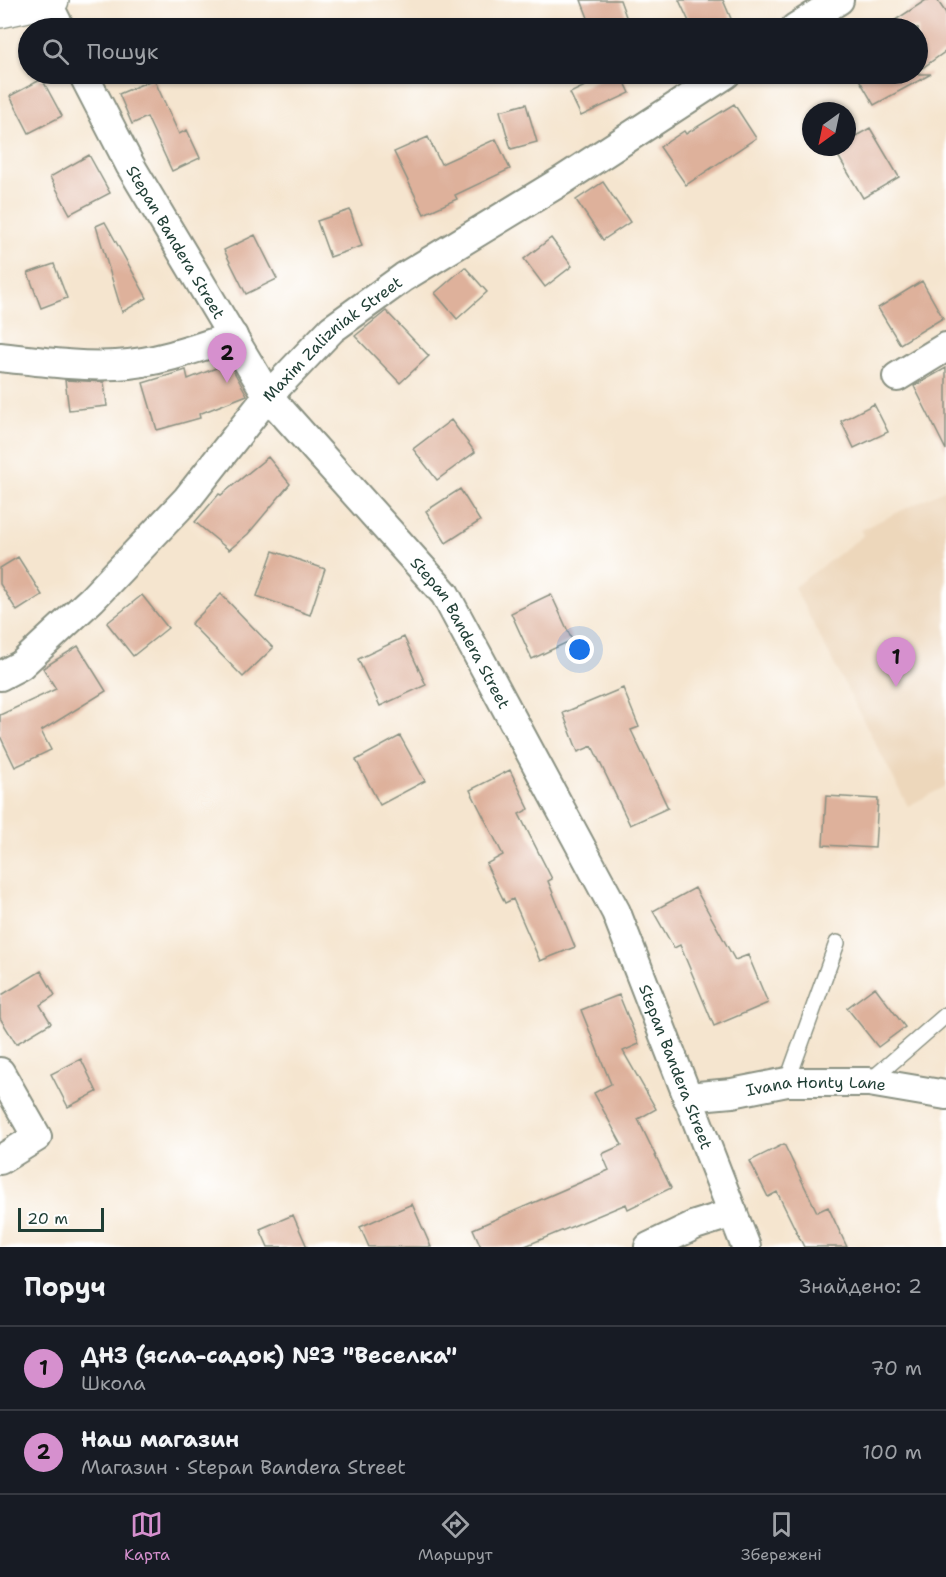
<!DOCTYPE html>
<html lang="uk">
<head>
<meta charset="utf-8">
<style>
	body { margin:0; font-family:"Shantell Sans",sans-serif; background:#242831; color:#f1f3f6 }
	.compass { position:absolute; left:802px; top:102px; width:54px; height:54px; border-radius:50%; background:#171b24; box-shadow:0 2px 4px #0004; rotate:213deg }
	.scale { position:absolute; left:18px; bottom:15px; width:86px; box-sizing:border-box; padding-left:6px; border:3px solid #1f3d34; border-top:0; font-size:16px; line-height:21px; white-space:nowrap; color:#1f3d34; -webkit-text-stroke:4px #fff; paint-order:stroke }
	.you { position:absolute; left:580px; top:650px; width:21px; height:21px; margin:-15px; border:4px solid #fff; border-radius:50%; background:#1a73e8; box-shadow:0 0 0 9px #1a73e833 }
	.badge { display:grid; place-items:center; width:39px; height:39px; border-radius:50%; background:#d690ce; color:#111; font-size:20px; font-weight:700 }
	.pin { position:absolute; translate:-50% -50px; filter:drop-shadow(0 2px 3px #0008) }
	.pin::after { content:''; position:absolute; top:32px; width:21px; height:18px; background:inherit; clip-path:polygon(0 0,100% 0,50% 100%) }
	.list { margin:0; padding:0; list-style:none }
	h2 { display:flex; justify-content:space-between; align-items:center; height:78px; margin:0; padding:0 24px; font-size:26px }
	h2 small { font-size:20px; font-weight:400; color:#9ea1a6 }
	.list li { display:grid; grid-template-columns:39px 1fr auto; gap:18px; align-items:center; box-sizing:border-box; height:84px; padding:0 24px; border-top:2px solid #363941 }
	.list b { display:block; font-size:22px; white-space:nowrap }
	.list p { margin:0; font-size:20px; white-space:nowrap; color:#9ea1a6 }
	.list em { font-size:20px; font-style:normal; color:#9ea1a6 }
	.icon { flex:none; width:33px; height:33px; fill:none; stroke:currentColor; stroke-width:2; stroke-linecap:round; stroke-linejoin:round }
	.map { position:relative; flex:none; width:946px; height:1247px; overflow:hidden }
	.search { position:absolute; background:#171b24; box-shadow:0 2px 4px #0004; left:18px; right:18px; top:18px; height:66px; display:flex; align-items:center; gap:15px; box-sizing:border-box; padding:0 21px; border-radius:33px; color:#9ea1a6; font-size:22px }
	.sheet { height:246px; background:#171b24 }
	nav { display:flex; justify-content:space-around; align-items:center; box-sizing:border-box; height:84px; border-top:2px solid #363941; background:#171b24; font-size:16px; color:#9ea1a6 }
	nav a { display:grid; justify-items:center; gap:3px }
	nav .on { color:#d690ce }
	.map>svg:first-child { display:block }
</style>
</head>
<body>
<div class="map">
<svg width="946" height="1247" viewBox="0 0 946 1247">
	<rect width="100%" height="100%" fill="#fff"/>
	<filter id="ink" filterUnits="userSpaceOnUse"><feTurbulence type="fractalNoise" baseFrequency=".0167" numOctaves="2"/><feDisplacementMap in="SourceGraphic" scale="12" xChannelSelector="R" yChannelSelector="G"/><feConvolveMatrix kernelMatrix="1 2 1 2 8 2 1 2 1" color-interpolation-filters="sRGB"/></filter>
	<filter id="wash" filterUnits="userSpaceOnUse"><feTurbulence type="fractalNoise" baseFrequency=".008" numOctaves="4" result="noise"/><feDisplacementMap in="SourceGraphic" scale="24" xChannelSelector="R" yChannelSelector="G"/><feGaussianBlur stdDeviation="1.35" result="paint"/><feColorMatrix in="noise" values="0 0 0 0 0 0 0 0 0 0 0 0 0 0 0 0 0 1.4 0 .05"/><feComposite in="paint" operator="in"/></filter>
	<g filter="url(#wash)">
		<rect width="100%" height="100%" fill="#f5e5cf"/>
		<path fill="#edd7bb" d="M 946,489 L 946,786 L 908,806 L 794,587 L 863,536 L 861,530 Z"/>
		<g id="blocks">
			<path fill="#deb19b" d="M 581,0 L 620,0 L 628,22 L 610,28 L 592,28 Z
				M 679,0 L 723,0 L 735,28 L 692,28 Z
				M 926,0 L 937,0 L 946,13 L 946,51 L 918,71 L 918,28 L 883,28 Z
				M 610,74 L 621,74 L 630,93 L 581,116 L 570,93 Z
				M 856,74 L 931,74 L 874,105 Z
				M 42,79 L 62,116 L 29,133 L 10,96 Z
				M 154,79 L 179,134 L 187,130 L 200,158 L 172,171 L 147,117 L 132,124 L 119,94 Z
				M 526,104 L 537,142 L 511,149 L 500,111 Z
				M 734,104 L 756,138 L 686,185 L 660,147 L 684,131 L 686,134 Z
				M 870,128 L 899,177 L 863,198 L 834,149 L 847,147 L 847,141 Z
				M 428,137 L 441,164 L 496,139 L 510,169 L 455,195 L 457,199 L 424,214 L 394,152 Z
				M 89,155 L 110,193 L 70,214 L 50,177 Z
				M 603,182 L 630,222 L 603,240 L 576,200 Z
				M 350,210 L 362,246 L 330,257 L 317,221 Z
				M 105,222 L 147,298 L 122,312 L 96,226 Z
				M 255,235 L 277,279 L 246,294 L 224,250 Z
				M 551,238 L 572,266 L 545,287 L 524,259 Z
				M 54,264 L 67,298 L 41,308 L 28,273 Z
				M 465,267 L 487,292 L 457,319 L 435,293 Z
				M 922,281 L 943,318 L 900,344 L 878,308 Z
				M 386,311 L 429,356 L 400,383 L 355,336 Z
				M 229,363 L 247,395 L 199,414 L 200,418 L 157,430 L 143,383 L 186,370 L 188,379 Z
				M 946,368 L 946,450 L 914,386 Z
				M 65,380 L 104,382 L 107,406 L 69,410 Z
				M 874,404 L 888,432 L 854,448 L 841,421 Z
				M 451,420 L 475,452 L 437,480 L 413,449 Z
				M 268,457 L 290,484 L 248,534 L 229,550 L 195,522 L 219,494 L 221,495 Z
				M 460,489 L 480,521 L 446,543 L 426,511 Z
				M 273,551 L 325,569 L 310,615 L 257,596 Z
				M 18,557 L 42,595 L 17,611 L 0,584 L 0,568 Z
				M 221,594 L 273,648 L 243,677 L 191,624 Z
				M 551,594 L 572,640 L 532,659 L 511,613 Z
				M 142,595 L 168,628 L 133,656 L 107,623 Z
				M 404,637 L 426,685 L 380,706 L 358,659 Z
				M 78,646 L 106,691 L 41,731 L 51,750 L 15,767 L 0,736 L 0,715 L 56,689 L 43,668 Z
				M 623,688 L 639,727 L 631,730 L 668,808 L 630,825 L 592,746 L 578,752 L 563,713 Z
				M 400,736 L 425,781 L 380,805 L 356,760 Z
				M 510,770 L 529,809 L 519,814 L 552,879 L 548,881 L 575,947 L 540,961 L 513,899 L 505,903 L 486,864 L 503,855 L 470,790 Z
				M 826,796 L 878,799 L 875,848 L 823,845 Z
				M 695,888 L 735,960 L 748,955 L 768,1003 L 714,1026 L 680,945 L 674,948 L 653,911 Z
				M 41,971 L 55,995 L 40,1005 L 51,1023 L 16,1044 L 0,1018 L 0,996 Z
				M 875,987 L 905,1027 L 878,1047 L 847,1008 Z
				M 619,995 L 639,1044 L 623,1051 L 656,1109 L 638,1119 L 671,1188 L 628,1209 L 626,1204 L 523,1247 L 481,1247 L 473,1229 L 609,1170 L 602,1154 L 622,1145 L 594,1093 L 611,1084 L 581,1010 Z
				M 81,1059 L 97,1092 L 68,1107 L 51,1074 Z
				M 784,1144 L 817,1212 L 828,1207 L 847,1247 L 804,1247 L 777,1192 L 768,1197 L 750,1161 Z
				M 412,1204 L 431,1247 L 369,1247 L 360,1227 Z
				M 293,1215 L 307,1247 L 268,1247 L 260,1229 Z"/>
		</g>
	</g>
	<g filter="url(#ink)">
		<use href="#blocks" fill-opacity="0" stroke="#8a9182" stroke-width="1.5"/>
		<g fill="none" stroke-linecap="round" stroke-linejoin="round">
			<defs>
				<path id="lane" d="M 787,1082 L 837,943
					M 869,1082 L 946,1015"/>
				<g id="street">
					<path d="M 46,0 L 60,28"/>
					<path d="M 795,28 L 839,0"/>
					<path id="s1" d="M 83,74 L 130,165 L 268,396 L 445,594 L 616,912 L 746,1247"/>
					<path d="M 0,357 C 38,361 77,367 116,365 C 156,363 195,349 233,336"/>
					<path d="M 897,377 L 946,347"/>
					<path id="s2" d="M 0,676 L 21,665 L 92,599 L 187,499 L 268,396 L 332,329 L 404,277 L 563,180 L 726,74"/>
					<path d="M 0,1072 L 37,1137 L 0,1160"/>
					<path id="s3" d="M 687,1097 L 732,1093 L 787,1082 L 869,1082 L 946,1095"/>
					<path d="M 649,1247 L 695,1225 L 733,1213"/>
				</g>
				<path id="primary" d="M 0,11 L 52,0"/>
			</defs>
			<use href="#lane" stroke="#8a9182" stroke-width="18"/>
			<use href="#street" stroke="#8a9182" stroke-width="32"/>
			<use href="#primary" stroke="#8a9182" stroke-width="36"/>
			<use href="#lane" stroke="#fff" stroke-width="15"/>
			<use href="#street" stroke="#fff" stroke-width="28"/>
			<use href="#primary" stroke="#fff" stroke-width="33"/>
		</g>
	</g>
	<g text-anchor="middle" stroke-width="5" stroke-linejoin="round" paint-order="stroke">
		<g font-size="16" fill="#1f3d34" stroke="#fff">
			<text dy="6" stroke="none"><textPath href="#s1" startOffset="192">Stepan Bandera Street</textPath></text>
			<text dy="6" stroke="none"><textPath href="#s2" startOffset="476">Maxim Zalizniak Street</textPath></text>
			<text dy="6" stroke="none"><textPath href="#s1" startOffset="678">Stepan Bandera Street</textPath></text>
			<text dy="6" stroke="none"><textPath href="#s1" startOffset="1164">Stepan Bandera Street</textPath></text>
			<text dy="6" stroke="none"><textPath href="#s3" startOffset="130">Ivana Honty Lane</textPath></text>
		</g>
	</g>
</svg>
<svg class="compass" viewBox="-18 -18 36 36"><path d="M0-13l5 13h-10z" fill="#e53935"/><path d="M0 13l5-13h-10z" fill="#9ea1a6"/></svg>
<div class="scale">20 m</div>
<div class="you"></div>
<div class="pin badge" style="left:896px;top:687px">1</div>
<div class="pin badge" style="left:227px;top:383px">2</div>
<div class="search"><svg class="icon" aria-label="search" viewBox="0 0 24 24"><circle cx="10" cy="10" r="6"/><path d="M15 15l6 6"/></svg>Пошук</div>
</div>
<section class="sheet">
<h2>Поруч<small>Знайдено: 2</small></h2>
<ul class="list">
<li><span class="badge">1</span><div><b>ДНЗ (ясла-садок) №3 &quot;Веселка&quot;</b><p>Школа</p></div><em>70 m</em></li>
<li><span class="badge">2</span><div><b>Наш магазин</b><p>Магазин · Stepan Bandera Street</p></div><em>100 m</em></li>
</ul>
</section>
<nav>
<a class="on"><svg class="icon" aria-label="map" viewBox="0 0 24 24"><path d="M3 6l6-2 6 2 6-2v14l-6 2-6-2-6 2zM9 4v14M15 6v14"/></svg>Карта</a>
<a><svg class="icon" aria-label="directions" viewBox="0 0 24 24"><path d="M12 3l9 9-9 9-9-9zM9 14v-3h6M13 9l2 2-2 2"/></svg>Маршрут</a>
<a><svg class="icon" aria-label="saved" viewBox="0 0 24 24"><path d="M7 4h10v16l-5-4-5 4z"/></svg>Збережені</a>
</nav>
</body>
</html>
